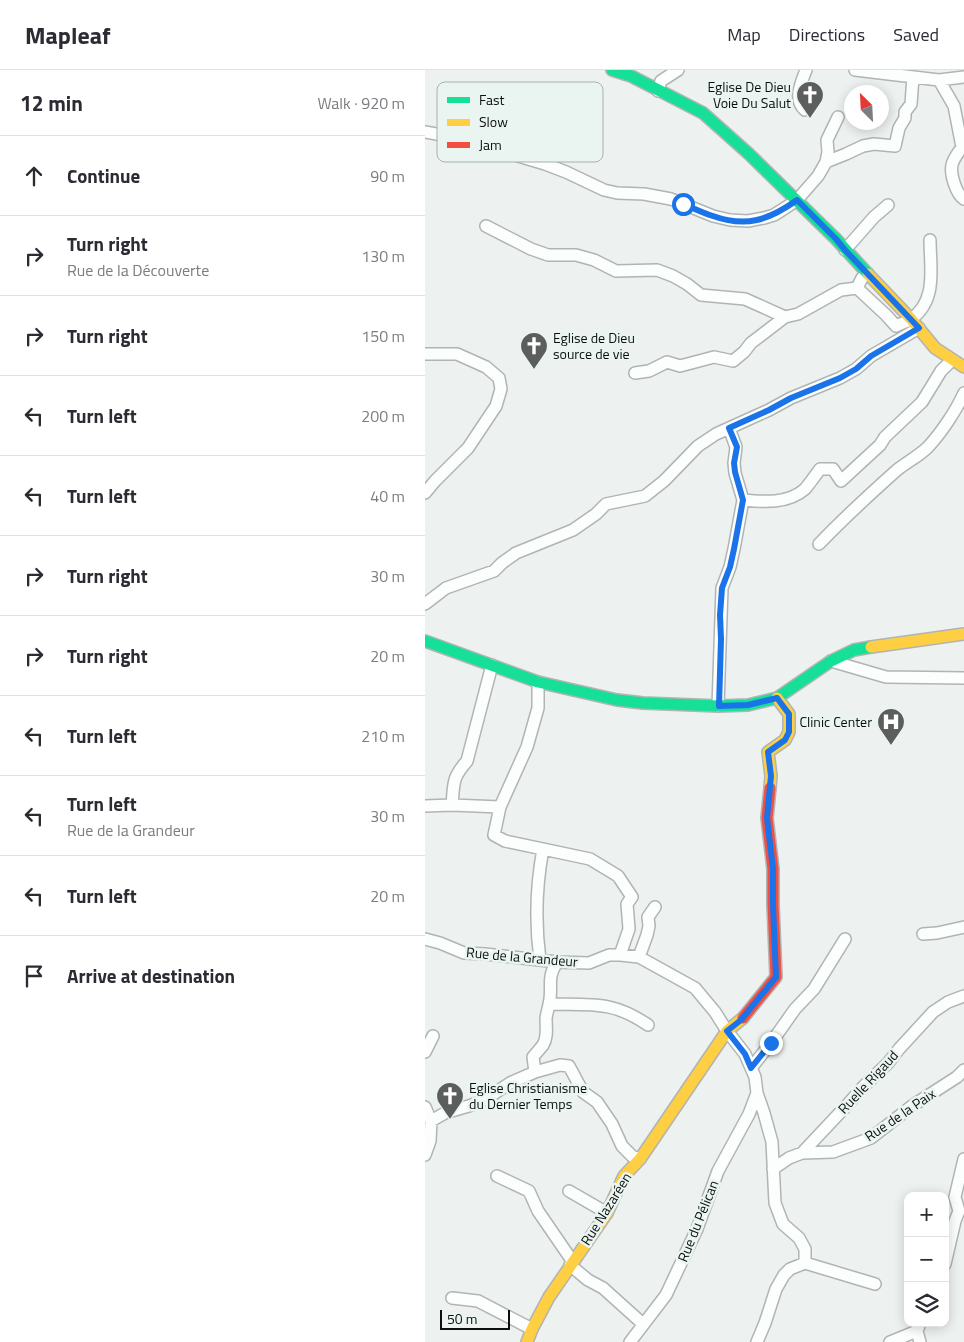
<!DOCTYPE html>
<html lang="en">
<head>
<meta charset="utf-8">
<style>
	body { margin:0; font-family:"Titillium Web",sans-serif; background:#f2f2f3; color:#2b2b33 }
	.controls { position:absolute; right:15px; bottom:15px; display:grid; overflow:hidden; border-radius:10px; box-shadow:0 2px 12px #0003 }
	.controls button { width:45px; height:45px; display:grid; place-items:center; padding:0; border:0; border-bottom:1px solid #e1e1e2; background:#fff; color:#2b2b33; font:25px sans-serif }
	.compass { position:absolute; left:419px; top:15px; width:45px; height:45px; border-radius:50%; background:#fff; box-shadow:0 2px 12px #0003; rotate:336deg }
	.scale { position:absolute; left:15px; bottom:12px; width:70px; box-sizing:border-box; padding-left:5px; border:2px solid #0c0f0e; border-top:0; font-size:14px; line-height:18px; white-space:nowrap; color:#0c0f0e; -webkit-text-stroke:4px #eaf5f2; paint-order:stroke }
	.stop { position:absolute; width:15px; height:15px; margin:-11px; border:4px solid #1a73e8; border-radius:50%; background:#fff }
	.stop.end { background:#1a73e8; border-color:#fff; box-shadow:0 1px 5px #0008 }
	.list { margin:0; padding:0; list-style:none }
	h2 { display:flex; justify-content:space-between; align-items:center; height:65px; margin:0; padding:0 20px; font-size:21px }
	h2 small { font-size:16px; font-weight:400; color:#7c7c81 }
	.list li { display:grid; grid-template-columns:32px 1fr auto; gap:15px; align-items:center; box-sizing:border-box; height:80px; padding:0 20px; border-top:1px solid #e1e1e2 }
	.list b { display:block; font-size:19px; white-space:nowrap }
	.list p { margin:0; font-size:16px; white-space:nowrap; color:#7c7c81 }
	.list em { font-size:16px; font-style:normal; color:#7c7c81 }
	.icon { flex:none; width:28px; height:28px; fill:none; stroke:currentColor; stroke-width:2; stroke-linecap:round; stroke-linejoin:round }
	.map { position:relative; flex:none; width:539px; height:1272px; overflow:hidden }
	header { display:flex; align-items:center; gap:30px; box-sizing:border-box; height:70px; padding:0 25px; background:#fff; border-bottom:1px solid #e1e1e2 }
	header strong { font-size:24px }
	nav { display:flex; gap:28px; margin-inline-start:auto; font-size:18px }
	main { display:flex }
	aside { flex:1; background:#fff }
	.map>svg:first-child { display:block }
</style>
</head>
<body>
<header>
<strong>Mapleaf</strong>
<nav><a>Map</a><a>Directions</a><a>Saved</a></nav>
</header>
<main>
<aside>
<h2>12 min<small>Walk · 920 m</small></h2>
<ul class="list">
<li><svg class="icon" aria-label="ahead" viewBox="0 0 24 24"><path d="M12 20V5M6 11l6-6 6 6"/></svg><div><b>Continue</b></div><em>90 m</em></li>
<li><svg class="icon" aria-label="right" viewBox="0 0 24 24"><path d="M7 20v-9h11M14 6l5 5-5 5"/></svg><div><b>Turn right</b><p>Rue de la Découverte</p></div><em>130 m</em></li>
<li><svg class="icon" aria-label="right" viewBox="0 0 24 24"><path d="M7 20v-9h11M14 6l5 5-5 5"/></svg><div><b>Turn right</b></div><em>150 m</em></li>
<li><svg class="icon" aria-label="left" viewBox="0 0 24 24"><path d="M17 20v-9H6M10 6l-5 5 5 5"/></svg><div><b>Turn left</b></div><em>200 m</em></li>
<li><svg class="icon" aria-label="left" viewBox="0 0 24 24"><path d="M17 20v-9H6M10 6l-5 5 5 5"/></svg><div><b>Turn left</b></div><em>40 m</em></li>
<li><svg class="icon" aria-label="right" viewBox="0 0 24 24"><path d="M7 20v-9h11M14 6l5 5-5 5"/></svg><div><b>Turn right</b></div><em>30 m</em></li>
<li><svg class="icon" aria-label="right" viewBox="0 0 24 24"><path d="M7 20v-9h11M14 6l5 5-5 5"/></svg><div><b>Turn right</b></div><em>20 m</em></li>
<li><svg class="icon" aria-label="left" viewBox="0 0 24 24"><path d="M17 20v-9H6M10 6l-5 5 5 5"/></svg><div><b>Turn left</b></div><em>210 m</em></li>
<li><svg class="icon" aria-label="left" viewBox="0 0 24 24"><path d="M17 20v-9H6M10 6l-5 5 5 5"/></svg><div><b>Turn left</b><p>Rue de la Grandeur</p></div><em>30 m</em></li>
<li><svg class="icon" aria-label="left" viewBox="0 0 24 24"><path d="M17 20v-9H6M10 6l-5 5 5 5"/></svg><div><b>Turn left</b></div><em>20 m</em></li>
<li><svg class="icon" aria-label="arrive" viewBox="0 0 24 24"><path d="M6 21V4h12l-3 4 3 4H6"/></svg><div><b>Arrive at destination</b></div></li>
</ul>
</aside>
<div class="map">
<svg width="539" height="1272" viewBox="0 0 539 1272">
	<rect width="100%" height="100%" fill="#edf2f1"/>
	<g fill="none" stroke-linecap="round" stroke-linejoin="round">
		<defs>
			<path id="street" d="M 430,0 L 514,10 L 539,7
				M 514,10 L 529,36 L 537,77 C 534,82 528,89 527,95 C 525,104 531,124 539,129
				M 233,21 L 236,11 L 253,0
				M 380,40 C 368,30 376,13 381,0
				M 0,62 L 33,68 L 120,94 L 141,102 L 179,120 L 192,123 L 219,124 L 246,129 L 288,146 L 305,150 L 323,151 L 339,148 L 349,145 L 360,138 L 372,130 L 393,106 L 401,92 L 403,82 L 402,70 L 413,47
				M 401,92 L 421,84 L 438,76 L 449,74 L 470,76 L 474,58 L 480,48 L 480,42 L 486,34 L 488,7
				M 61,156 L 106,179 L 123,185 L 151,185 L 169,190 L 191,201 L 232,200 L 248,206 L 262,214 L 276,225 L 320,229 L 360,247 L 373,244 L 416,220 L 432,218
				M 420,180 L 449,147 L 463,135
				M 443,204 L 437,208 L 432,218 L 461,245 L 471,256 C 475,254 481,252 485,250 C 513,231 505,198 505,170
				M 0,284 L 32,284 L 61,297 L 74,308 L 76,319 L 71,336 L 43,378 L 10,411 L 0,423
				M 210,303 L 224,301 L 242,292 L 255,296 L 289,287 L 308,291 L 319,282 L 326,273 L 360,247
				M 304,358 L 311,377 L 309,393 L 310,403 L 318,430
				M 394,474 C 419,448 445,424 472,400 C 482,392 494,386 503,377 C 516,363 531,341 539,323
				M 0,534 L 21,518 L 69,501 L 77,493 L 91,483 L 148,460 L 171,444 L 181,434 L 220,426 L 239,411 L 273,376 L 291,364 L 344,340 L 366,328 L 415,308 L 431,299 L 446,286 L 494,258
				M 406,591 L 461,607 L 539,608
				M 293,636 L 297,518 L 305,497 L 309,479 L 318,430 C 339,432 363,434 380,419 C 385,413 390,406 395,399 L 408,399 L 416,411 L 455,375 L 460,367 L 497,332 L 516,301 L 527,290
				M 27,735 C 29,713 27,708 42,691 L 67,595
				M 0,736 L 27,735 L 75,737 L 102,677 L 113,638 L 113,612
				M 75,737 L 69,765 L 80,771 L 165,789 L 193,806 L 207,827 L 202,834 L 204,859 L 195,885
				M 498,864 L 512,863 L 539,857
				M 0,869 L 15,873 L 39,883 L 60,884 L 132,892 L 164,893 L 184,885 L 195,885 L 214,887 L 270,918 L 290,942 L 302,961 L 320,984 L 330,1007 L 332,1023 L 339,1043 L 347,1072 L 350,1133 L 358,1154 L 374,1168 L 380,1179 L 380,1193 L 450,1214
				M 214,887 L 222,865 L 224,856 L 223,847 L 230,837
				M 115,890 C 110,853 111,816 118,779
				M 124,934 C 165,935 187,930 223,955
				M 0,982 L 8,966
				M 326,998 L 346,973 L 370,939 L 389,919 L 420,869
				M 110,1002 L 135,995 L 144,996 L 158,1022 L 172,1032 L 187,1054 L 197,1076 L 207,1086 L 215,1089
				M 0,1037 L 6,1051 L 5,1071 L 0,1085
				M 6,1051 L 20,1043 L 47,1035 L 64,1027 L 85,1013 L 110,1002 L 108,987 C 111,983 115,979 118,975 C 123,967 121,957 121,948 C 122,942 124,936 125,929 C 127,913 122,908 132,892
				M 377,1083 L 408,1082 L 446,1068 L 487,1036 L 532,1007 L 539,1000
				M 348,1099 L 364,1088 L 377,1083 L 424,1033 L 439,1016 L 463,993 L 474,979 L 508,942 L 523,932 L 539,926
				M 72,1106 L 104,1121 L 113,1141 L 148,1192
				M 144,1121 L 182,1143
				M 520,1194 L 530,1151 L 534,1141 L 530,1127 L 539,1089
				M 145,1195 L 163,1210 L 178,1218 L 218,1254
				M 27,1228 L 53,1231 L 107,1259
				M 495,1253 L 492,1261 L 495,1272
				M 205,1272 L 241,1225 L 272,1159 L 293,1101 L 324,1044 L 332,1023
				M 332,1272 L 340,1253 L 351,1219 L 359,1205 L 365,1199 L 380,1193
				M 465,1272 L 492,1261"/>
			<path id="fast" d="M 187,0 L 206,6 L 278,43 L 324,84 L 411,169 L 443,204
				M 0,571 L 113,612 L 192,630 L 218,633 L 293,636 L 323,635 L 352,628 L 406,591 L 429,580 L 446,577"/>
			<path id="slow" d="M 443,204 L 486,249 L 510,278 L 539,297
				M 446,577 L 539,564
				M 345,718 L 346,706 L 343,682 L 360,670 L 364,662 L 364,644 L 352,628
				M 102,1272 L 107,1259 L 124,1227 L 182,1143 L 199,1106 L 215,1089 L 302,961 L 318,948"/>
			<path id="jam" d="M 318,948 L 351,907 L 348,835 L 348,799 L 342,748 L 345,718"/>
		</defs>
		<use href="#street" stroke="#b0b4b3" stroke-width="14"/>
		<use href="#fast" stroke="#b0b4b3" stroke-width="14"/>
		<use href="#slow" stroke="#b0b4b3" stroke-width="14"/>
		<use href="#jam" stroke="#b0b4b3" stroke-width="14"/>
		<use href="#street" stroke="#fcfdfd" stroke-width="11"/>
		<use href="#fast" stroke="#16e098" stroke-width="11"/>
		<use href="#slow" stroke="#ffcf43" stroke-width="11"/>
		<use href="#jam" stroke="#f24e42" stroke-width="11"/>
	</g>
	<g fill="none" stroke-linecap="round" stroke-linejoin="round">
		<path stroke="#1a73e8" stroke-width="6" d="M 258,134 C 268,138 278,143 288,146 C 321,158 344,150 372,130 L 411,169 L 420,180 L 494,258 L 446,286 L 431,299 L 415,308 L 366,328 L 344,340 L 304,358 L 312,377 L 309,393 L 310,402 L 318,430 L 309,479 L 305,497 L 297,518 L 295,545 L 296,569 L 294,636 L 323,635 L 352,628 L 364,644 L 364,662 L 360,670 L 343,682 L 346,706 L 342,748 L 348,799 L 348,835 L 351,907 L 316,950 L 302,961 L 320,984 L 326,998 L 346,973"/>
	</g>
	<defs>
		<symbol id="church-pin" viewBox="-11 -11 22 30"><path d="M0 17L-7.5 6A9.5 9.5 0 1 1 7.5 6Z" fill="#5b5e5d" stroke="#eaf5f2"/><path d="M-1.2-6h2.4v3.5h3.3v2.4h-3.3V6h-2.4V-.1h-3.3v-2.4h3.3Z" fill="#fff"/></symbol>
		<symbol id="hospital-pin" viewBox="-11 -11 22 30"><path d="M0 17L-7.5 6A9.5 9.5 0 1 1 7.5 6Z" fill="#5b5e5d" stroke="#eaf5f2"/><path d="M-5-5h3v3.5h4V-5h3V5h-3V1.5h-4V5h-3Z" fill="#fff"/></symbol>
	</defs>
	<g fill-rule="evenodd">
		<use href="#church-pin" x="369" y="9" width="32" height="43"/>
		<use href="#church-pin" x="93" y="260" width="32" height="43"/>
		<use href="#hospital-pin" x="450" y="636" width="32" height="43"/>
		<use href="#church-pin" x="9" y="1010" width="32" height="43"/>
	</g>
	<g text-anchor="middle" stroke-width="5" stroke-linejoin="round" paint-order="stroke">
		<g font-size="14" fill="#0c0f0e" stroke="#eaf5f2" text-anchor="end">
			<text x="366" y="22">Eglise De Dieu<tspan x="366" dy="16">Voie Du Salut</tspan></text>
			<text x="128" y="273" text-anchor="start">Eglise de Dieu<tspan x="128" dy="16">source de vie</tspan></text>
			<text x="447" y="657">Clinic Center</text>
			<text x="44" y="1023" text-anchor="start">Eglise Christianisme<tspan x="44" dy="16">du Dernier Temps</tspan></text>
		</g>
		<g font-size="14" fill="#0c0f0e" stroke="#eaf5f2">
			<text transform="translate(97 887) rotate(5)" y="5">Rue de la Grandeur</text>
			<text transform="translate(443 1012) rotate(-47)" y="5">Ruelle Rigaud</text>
			<text transform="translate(475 1045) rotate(-34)" y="5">Rue de la Paix</text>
			<text transform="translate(181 1139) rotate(-58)" y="5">Rue Nazaréen</text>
			<text transform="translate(273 1151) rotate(-68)" y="5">Rue du Pélican</text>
		</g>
	</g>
	<rect x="12" y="12" width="166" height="80" rx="8" fill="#eaf5f2" stroke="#a7b0ae" stroke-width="1"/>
	<rect x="22" y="27" width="23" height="6" fill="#16e098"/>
	<rect x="22" y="49" width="23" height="7" fill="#ffcf43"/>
	<rect x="22" y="72" width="23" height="6" fill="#f24e42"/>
	<g font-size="14" fill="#0c0f0e">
		<text x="54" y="35">Fast</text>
		<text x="54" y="57">Slow</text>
		<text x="54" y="80">Jam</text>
	</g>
</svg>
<div class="controls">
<button>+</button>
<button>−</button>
<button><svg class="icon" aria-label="layers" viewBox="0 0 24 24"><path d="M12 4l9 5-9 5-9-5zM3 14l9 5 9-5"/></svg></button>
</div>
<svg class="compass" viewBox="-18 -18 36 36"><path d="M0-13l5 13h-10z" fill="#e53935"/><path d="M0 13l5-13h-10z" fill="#7c7c81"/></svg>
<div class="scale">50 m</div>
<div class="stop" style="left:258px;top:134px"></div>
<div class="stop end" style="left:346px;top:973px"></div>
</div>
</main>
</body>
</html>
